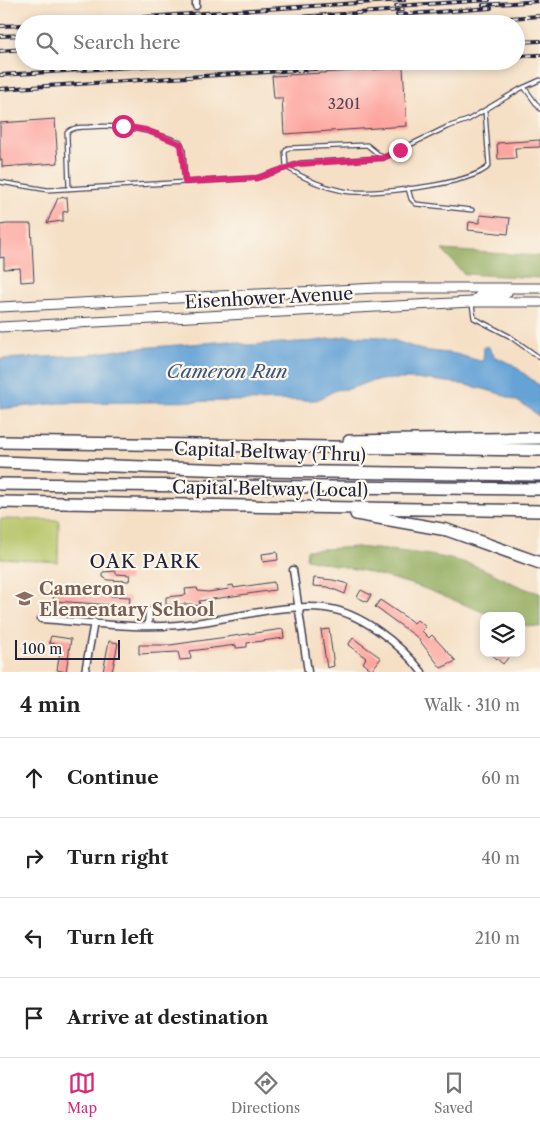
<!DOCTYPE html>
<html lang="en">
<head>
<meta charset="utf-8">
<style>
	body { margin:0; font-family:"Libre Caslon Text",serif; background:#f2f2f2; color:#222 }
	.controls { position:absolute; right:15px; bottom:15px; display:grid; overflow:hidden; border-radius:10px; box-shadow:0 2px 8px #0003 }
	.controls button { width:45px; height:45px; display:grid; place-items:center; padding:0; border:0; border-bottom:1px solid #e0e0e0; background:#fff; color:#222; font:25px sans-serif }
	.scale { position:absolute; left:15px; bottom:12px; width:105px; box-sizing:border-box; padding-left:5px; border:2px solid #22223b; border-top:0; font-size:14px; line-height:18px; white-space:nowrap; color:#22223b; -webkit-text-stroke:4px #fbf7ec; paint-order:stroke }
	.stop { position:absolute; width:15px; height:15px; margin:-11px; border:4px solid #db2777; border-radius:50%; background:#fff }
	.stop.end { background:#db2777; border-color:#fff; box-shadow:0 1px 5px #0008 }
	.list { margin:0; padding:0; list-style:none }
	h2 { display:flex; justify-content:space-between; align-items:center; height:65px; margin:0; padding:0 20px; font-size:21px }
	h2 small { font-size:16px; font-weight:400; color:#767676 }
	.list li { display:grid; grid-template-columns:32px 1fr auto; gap:15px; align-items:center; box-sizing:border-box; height:80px; padding:0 20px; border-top:1px solid #e0e0e0 }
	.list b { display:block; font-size:19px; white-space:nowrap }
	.list em { font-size:16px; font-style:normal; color:#767676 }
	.icon { flex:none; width:28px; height:28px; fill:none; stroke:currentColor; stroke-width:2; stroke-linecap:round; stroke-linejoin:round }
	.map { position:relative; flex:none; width:540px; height:672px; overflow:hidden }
	.search { position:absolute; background:#fff; box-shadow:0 2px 8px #0003; left:15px; right:15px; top:15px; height:55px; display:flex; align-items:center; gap:12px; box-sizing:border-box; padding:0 18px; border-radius:28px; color:#767676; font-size:19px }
	.sheet { height:385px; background:#fff }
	nav { display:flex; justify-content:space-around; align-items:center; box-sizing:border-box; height:70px; border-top:1px solid #e0e0e0; background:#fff; font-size:14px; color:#767676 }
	nav a { display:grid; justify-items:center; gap:2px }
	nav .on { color:#db2777 }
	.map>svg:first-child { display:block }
</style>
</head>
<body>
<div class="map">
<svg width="540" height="672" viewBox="0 0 540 672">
	<rect width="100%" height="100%" fill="#fbf7ec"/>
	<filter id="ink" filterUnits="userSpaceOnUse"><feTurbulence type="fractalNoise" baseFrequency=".02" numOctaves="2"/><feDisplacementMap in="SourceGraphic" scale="10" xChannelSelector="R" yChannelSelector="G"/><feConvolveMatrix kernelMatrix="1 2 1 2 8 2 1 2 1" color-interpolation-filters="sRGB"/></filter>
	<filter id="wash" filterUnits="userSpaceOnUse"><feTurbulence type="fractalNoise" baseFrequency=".0096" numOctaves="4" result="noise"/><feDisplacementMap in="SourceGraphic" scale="20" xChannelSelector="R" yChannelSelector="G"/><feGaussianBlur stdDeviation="1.12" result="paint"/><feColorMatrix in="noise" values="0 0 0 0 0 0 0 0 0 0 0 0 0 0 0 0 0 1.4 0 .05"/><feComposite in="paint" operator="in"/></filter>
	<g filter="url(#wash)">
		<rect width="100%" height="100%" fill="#f5dfc5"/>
		<path fill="#b6c466" stroke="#6c7350" d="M 0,519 L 59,520 L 58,562 L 0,558 Z"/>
		<path fill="#90aa5b" stroke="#59664b" d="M 442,250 L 540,256 L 540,278 L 464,274 Z
			M 356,547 C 396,551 435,553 473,565 C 497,573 516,588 540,593 L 540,627 L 521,625 L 521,616 L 493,616 L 418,586 L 364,571 L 306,559 L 307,550 Z"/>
		<path fill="#65a2d6" stroke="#446288" d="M 346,336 L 384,337 L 422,350 L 456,354 L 480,361 L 483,361 L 484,347 L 488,346 L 495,357 L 512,364 L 540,386 L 540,418 C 510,384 416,374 373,381 C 364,382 356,388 347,389 C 343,390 340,389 336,390 C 329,393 323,398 316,400 L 59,403 L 0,409 L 0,359 L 86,355 L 125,349 L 230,341 L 248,345 L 316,341 Z"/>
		<g id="blocks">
			<path fill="#fda49e" d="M 403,68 L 407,126 L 284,134 L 282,98 L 274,98 L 272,76 Z
				M 55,119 L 58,163 L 2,167 L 2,160 L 0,160 L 0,123 Z
				M 540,140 L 540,147 L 515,148 L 516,158 L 498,159 L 497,143 Z
				M 67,197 L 68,211 L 63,212 L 63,221 L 47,223 L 58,198 Z
				M 480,215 L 510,218 L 508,234 L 468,230 L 469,222 L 480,223 Z
				M 7,224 L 31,224 L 34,281 L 21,282 L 20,268 L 4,269 L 4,257 L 0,258 L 0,225 Z
				M 277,552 L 278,560 L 263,562 L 262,554 Z
				M 116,571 L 116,574 L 130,575 L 129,581 L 108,580 L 103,577 L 103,572 Z
				M 314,578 L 333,580 L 348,584 L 345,594 L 328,587 L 313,586 Z
				M 274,582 L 275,590 L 199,601 L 200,605 L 193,606 L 192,604 L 185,604 L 166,605 L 166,597 L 186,595 L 185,589 L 197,588 L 198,591 L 208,592 L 229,589 L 228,586 L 233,585 L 234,588 Z
				M 55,588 L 70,589 L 70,593 L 96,594 L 96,590 L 111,591 L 111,596 L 130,597 L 129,606 L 53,601 Z
				M 361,590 L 371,595 L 367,602 L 357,597 Z
				M 380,600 L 414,623 L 417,620 L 426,627 L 422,631 L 429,638 L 432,635 L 456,661 L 441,668 L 417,637 L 375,607 Z
				M 283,629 L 284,638 L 247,643 L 247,647 L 236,648 L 236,645 L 190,651 L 191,659 L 180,660 L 178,652 L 139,654 L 139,645 L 170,645 Z
				M 329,629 L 334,666 L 327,668 L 321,630 Z
				M 51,636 L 71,639 L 66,672 L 57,670 L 61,645 L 49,643 Z
				M 353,638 L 381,658 L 372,670 L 363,663 L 366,658 L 348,645 Z
				M 109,641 L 118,643 L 114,663 L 112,672 L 103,672 Z
				M 490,653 L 512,653 L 503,664 Z"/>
		</g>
	</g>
	<g filter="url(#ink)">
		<use href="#blocks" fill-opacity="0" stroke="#423e50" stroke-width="1"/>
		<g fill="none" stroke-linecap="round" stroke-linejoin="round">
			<defs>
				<path id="service" d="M 524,87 L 540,109
					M 383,158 L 367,145 L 288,148 L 285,152 L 286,167 C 303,178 322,187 343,191 C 369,196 471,185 489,166 L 485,111
					M 0,182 L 48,190 L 257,178 L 300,163 L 383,158 L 447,127 L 468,120 L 520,89 L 540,80
					M 408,188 L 411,199 L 416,204 L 472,210
					M 69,189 L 67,133 C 72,127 81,127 89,127 C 122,124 149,130 180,142 L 183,148 L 185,182
					M 472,304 L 474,318 L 509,336 L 540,358"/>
				<path id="minor" d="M 196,0 L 196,6
					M 293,570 L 308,672
					M 41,619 C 86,622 133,629 178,625 C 222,622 283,602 325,608 C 361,612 401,645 422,672
					M 148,625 L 149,611
					M 85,672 L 94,622"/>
				<path id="secondary" d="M 472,302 L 482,294 L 507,293
					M 0,307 L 377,288 L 540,288
					M 0,327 L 472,302 L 540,302"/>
				<path id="motorway" d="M 349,441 L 540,438
					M 0,442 L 540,450
					M 0,462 L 258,471 L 540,475
					M 0,484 L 540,489
					M 0,502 L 540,511
					M 356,514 L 447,530 L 540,563"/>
			</defs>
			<use href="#service" stroke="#423e50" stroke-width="5.5"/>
			<use href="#minor" stroke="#423e50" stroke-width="9"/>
			<use href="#secondary" stroke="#423e50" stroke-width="11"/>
			<use href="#motorway" stroke="#423e50" stroke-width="14"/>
			<use href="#service" stroke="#fff" stroke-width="3"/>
			<use href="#minor" stroke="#fff" stroke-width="6"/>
			<use href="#secondary" stroke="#fff" stroke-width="9"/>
			<use href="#motorway" stroke="#fff" stroke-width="11"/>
			<defs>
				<path id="rail" d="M 483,5 L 540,1
					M 396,6 L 489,0
					M 397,15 L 491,8
					M 40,24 L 404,0
					M 191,24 L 403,10
					M 414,24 L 540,16
					M 0,26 L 24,25
					M 0,36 L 24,35
					M 516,42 L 540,41
					M 0,51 L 24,49
					M 516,56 L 540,55
					M 0,75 L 229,61
					M 0,89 L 438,61"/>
			</defs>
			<use href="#rail" stroke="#22223b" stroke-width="4"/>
			<use href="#rail" stroke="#fbf7ec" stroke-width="2" stroke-dasharray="5.5" stroke-linecap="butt"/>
		</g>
	</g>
	<g fill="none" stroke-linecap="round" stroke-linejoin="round" filter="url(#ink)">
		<path stroke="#db2777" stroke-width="6" d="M 123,126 L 146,130 L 181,144 L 185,182 L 257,178 L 298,164 L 383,158 L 400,150"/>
	</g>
	<defs>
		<symbol id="school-bare" viewBox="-9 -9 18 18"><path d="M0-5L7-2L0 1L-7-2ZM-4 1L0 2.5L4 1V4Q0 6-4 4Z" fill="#8d6e63" stroke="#fbf7ec" stroke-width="2.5" paint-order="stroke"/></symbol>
	</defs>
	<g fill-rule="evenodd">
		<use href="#school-bare" x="12" y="586" width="25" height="25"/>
	</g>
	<g text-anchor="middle" stroke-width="4.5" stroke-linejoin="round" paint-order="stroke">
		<g font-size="15" fill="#594254">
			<text x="344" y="109">3201</text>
		</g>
		<g font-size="18" fill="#22223b" stroke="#fbf7ec">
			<text transform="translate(269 298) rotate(-3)" y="6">Eisenhower Avenue</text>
			<text transform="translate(270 452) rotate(2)" y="6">Capital Beltway (Thru)</text>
			<text transform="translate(270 489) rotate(1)" y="6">Capital Beltway (Local)</text>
		</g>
		<g font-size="18" font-weight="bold" fill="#785e54" stroke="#fbf7ec" text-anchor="start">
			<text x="39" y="595">Cameron<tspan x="39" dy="21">Elementary School</tspan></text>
		</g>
		<g font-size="19" font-style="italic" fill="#3d5579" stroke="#fbf7ec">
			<text x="227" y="378">Cameron Run</text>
		</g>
		<g font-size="19" letter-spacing="1" fill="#22223b" stroke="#fbf7ec">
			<text x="145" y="568">OAK PARK</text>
		</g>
	</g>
</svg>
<div class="controls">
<button><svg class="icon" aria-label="layers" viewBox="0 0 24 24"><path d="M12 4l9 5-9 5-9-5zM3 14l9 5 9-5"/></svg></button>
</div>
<div class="scale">100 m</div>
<div class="stop" style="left:123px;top:126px"></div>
<div class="stop end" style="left:400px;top:150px"></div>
<div class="search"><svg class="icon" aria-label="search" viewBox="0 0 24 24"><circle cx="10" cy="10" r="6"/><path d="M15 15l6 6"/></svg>Search here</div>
</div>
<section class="sheet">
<h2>4 min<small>Walk · 310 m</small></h2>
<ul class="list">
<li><svg class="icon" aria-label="ahead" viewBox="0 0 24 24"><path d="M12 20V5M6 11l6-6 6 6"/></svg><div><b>Continue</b></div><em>60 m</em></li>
<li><svg class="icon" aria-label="right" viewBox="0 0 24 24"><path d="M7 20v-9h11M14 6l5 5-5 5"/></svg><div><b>Turn right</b></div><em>40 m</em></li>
<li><svg class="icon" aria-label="left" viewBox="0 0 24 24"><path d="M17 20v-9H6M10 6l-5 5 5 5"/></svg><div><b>Turn left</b></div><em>210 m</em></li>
<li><svg class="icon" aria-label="arrive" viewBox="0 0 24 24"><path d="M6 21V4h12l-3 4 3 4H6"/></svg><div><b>Arrive at destination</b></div></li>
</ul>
</section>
<nav>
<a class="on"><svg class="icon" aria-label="map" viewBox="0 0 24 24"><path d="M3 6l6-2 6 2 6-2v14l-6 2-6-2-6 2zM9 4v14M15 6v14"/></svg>Map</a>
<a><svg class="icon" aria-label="directions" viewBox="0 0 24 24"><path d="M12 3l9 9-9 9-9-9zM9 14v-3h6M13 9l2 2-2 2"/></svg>Directions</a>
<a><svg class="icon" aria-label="saved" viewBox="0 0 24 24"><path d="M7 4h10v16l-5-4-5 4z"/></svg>Saved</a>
</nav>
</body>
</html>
